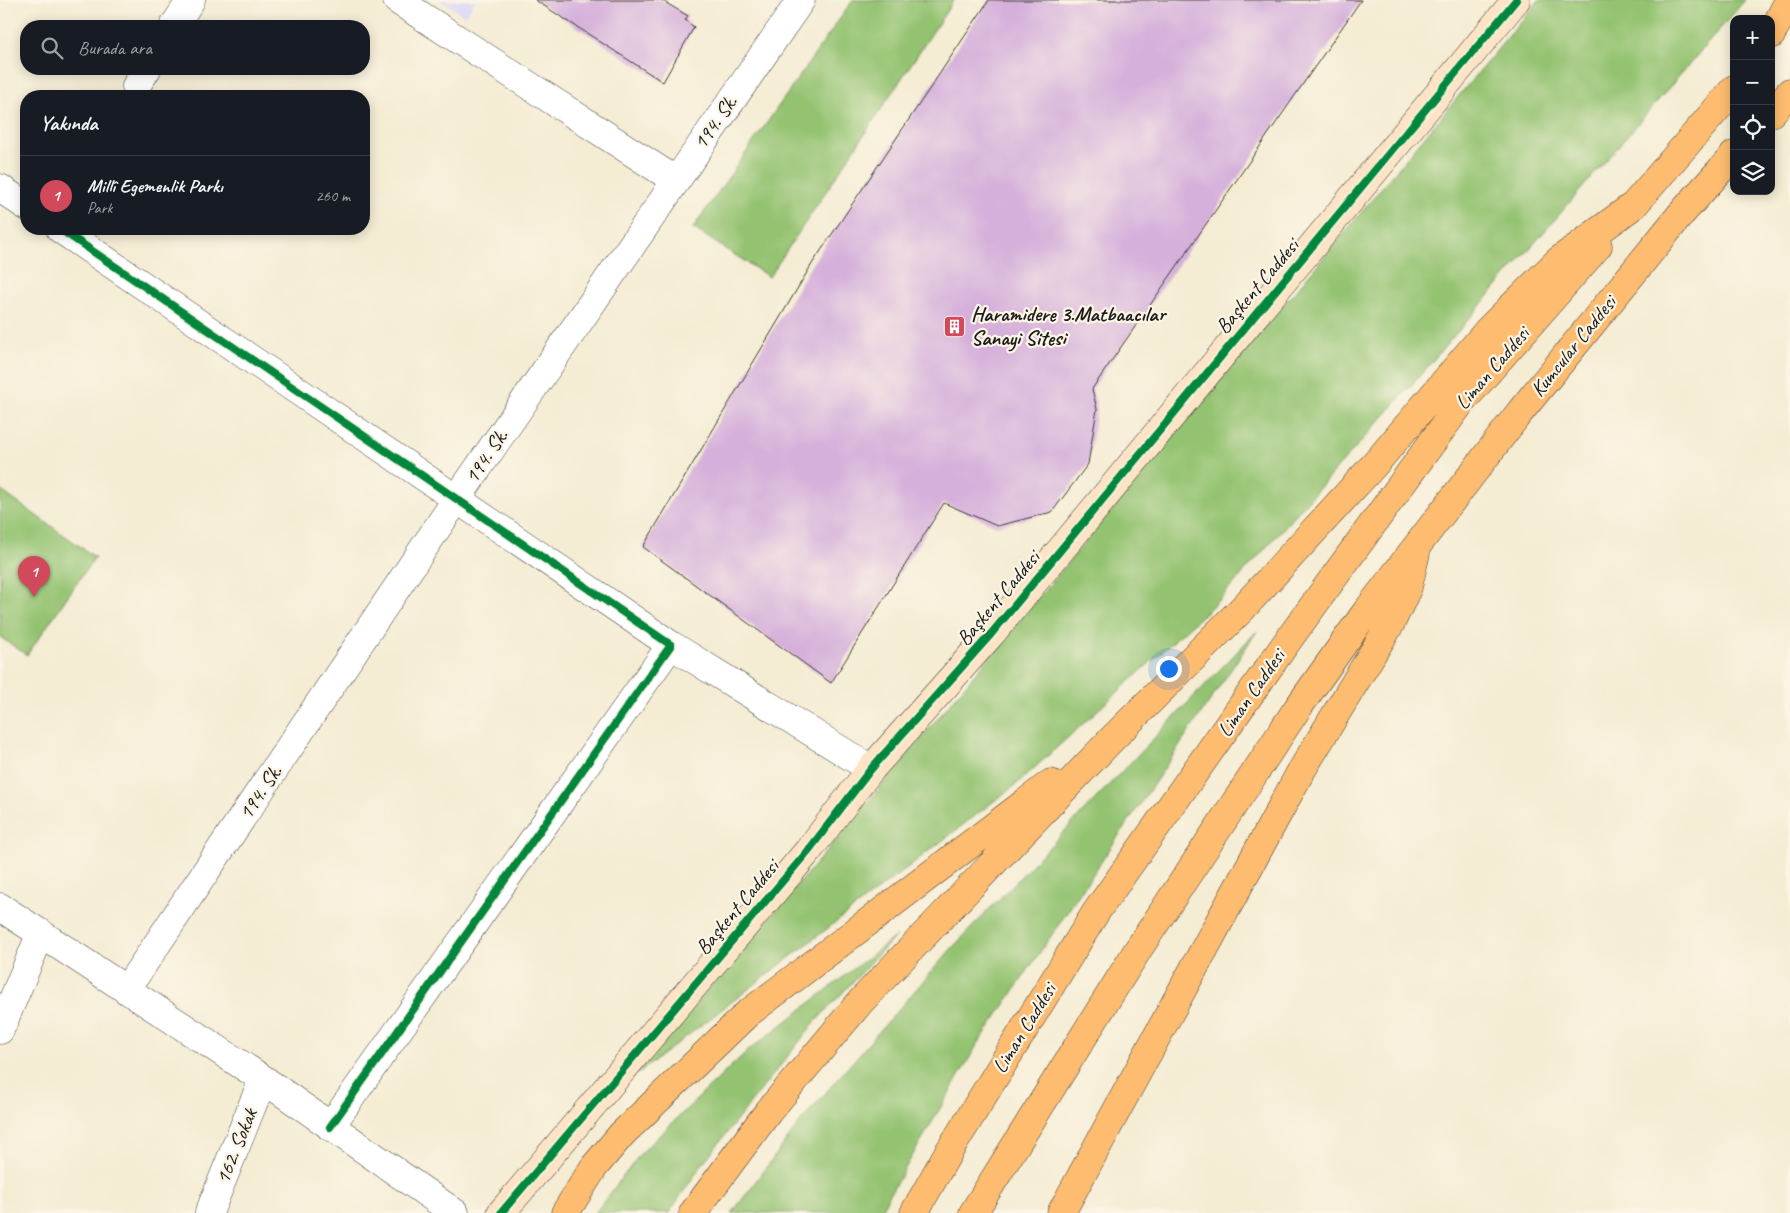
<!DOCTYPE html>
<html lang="tr">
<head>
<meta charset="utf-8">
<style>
	body { margin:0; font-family:Caveat,sans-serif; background:#20242c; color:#f1f3f6 }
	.controls { position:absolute; right:15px; top:15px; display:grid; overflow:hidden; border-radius:10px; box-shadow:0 2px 12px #0003 }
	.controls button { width:45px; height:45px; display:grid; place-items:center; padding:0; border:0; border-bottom:1px solid #363941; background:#171b24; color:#f1f3f6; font:25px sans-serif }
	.you { position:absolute; left:1168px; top:668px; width:18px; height:18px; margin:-12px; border:4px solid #fff; border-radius:50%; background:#1a73e8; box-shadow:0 0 0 8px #1a73e833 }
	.badge { display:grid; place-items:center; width:32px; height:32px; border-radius:50%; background:#d1495b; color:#fff; font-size:16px; font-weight:700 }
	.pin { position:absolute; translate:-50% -41px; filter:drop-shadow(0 1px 2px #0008) }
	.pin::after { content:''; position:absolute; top:26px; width:18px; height:15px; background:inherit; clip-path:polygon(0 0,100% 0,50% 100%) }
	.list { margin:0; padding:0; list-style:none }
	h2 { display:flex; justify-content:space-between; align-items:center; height:65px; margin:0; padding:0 20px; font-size:21px }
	h2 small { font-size:16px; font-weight:400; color:#9ea1a6 }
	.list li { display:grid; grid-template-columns:32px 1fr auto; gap:15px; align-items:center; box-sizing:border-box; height:80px; padding:0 20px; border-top:1px solid #363941 }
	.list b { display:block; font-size:19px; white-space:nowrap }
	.list p { margin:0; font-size:16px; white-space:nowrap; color:#9ea1a6 }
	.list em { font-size:16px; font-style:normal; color:#9ea1a6 }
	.icon { flex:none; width:28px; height:28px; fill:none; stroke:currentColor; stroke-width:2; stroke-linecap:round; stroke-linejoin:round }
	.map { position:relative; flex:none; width:1790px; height:1213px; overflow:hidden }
	.search { position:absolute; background:#171b24; box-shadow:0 2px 12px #0003; left:20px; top:20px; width:350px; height:55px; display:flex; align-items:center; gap:12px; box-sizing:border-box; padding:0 18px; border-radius:20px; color:#9ea1a6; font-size:19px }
	.panel { position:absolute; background:#171b24; box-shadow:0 2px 12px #0003; left:20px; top:90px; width:350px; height:145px; border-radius:20px }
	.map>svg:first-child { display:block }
</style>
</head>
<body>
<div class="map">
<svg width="1790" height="1213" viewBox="0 0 1790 1213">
	<rect width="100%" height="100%" fill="#fcf5e5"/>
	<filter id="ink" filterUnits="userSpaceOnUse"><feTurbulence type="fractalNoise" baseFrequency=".02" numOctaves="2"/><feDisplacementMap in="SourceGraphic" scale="10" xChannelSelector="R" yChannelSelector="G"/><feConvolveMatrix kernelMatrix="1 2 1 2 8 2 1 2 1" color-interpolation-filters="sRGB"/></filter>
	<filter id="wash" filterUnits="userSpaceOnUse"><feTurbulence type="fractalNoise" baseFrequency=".0096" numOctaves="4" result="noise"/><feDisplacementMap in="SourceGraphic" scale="20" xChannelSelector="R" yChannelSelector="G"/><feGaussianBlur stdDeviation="1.12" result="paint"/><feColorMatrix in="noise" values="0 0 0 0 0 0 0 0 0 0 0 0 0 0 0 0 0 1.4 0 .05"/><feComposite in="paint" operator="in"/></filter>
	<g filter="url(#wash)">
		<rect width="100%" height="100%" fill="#f4ecd3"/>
		<path fill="#d9d7f8" d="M 440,0 L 476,0 L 465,16 Z"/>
		<path fill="#93c270" stroke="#586f46" d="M 853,0 L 954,0 L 769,277 L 693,228 Z
			M 1539,0 L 1745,0 L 1416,380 L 1221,598 L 1019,782 L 631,1079 L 830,847 Z
			M 0,490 L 95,557 L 27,655 L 0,637 Z
			M 1257,631 L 976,1047 L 879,1213 L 732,1213 L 801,1121 L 953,947 Z
			M 896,936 L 815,1022 L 703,1163 L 669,1213 L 595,1213 L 641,1153 L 744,1054 Z"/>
		<g id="blocks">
			<path fill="#d5b0db" d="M 535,0 L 661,0 L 688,16 L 685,20 L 694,27 L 663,82 Z
				M 989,0 L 1361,0 L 1092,389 L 1097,409 L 1088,464 L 1052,512 L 997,526 L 944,503 L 831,683 L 643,547 L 812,264 Z"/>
		</g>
	</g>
	<g filter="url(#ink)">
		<use href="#blocks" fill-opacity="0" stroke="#3c3b37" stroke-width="1"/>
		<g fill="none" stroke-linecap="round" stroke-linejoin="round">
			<defs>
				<path id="street" d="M 397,0 L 675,180
					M 174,26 L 191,0
					M 136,86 L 147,69
					M 0,188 L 26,206
					M 60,229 L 671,645 L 330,1127
					M 671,645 L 871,769
					M 0,907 L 263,1079 L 455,1213
					M 126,990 L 456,500 L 801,0
					M 0,1030 L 41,933
					M 209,1213 L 263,1079"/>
				<path id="secondary" d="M 501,1213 L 808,851 L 871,769 L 991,634 L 1516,0"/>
				<path id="highway" d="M 1771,35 L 1789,0
					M 1771,113 L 1790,92
					M 565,1213 L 594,1167 L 622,1134 L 747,1014 L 1051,783
					M 693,1213 L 768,1112 L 862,1000 L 1111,740 L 1243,608 L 1375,464 L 1488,330 L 1558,261 L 1634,205 L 1734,89
					M 914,1213 L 948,1153 L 1096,912 L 1289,639 L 1460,404 L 1598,246
					M 973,1213 L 1139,948 L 1297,709 L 1366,612 L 1520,412 L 1681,214 L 1734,155
					M 1061,1213 L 1300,773 L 1391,623 L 1408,587 L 1416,553"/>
			</defs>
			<use href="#street" stroke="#3c3b37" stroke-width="29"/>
			<use href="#secondary" stroke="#3c3b37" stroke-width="29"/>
			<use href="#highway" stroke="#3c3b37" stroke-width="29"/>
			<use href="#street" stroke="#fff" stroke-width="28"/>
			<use href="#secondary" stroke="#fee4c6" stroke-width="28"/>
			<use href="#highway" stroke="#fdbc70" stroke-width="28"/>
			<defs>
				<path id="cycleway" d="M 60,229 L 671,645 L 330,1127
					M 501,1213 L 808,851 L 871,769 L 991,634 L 1516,0"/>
			</defs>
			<use href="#cycleway" stroke="#fcf5e5" stroke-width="11"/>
			<use href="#cycleway" stroke="#00873e" stroke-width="8"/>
		</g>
	</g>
	<defs>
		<symbol id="building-square" viewBox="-11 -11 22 22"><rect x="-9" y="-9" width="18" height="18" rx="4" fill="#d1495b" stroke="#fcf5e5"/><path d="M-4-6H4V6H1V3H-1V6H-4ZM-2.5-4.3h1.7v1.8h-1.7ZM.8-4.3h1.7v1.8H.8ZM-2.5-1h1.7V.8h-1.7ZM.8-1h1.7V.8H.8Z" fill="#fff"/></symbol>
	</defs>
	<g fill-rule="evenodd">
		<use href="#building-square" x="942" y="314" width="25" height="25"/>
	</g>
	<g text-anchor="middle" stroke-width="4.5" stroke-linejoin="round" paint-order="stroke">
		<g font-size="21" fill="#1c1c1c" stroke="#fcf5e5">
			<text transform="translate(715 122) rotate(-55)" y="7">194. Sk.</text>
			<text transform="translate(1257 286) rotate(-50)" y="7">Başkent Caddesi</text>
			<text transform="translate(1573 346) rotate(-51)" y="7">Kumcular Caddesi</text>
			<text transform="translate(1492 368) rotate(-49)" y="7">Liman Caddesi</text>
			<text transform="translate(486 456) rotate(-56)" y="7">194. Sk.</text>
			<text transform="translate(998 598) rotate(-50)" y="7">Başkent Caddesi</text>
			<text transform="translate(1251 693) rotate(-55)" y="7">Liman Caddesi</text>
			<text transform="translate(260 792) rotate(-56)" y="7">194. Sk.</text>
			<text transform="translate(737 907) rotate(-50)" y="7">Başkent Caddesi</text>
			<text transform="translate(1024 1028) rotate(-58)" y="7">Liman Caddesi</text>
			<text transform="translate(236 1146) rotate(-68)" y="7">162. Sokak</text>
		</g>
		<g font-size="21" font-weight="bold" fill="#1c1c1c" stroke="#fcf5e5" text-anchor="start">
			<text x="971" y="321">Haramidere 3.Matbaacılar<tspan x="971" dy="24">Sanayi Sitesi</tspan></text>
		</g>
	</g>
</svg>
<div class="controls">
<button>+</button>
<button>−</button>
<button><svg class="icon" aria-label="locate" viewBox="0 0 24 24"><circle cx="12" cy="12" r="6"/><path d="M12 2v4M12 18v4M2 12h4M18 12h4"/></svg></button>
<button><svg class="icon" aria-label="layers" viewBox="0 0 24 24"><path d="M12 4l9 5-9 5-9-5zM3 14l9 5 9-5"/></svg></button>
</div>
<div class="you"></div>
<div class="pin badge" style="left:34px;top:597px">1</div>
<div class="search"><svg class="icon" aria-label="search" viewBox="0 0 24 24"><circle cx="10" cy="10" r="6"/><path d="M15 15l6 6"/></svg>Burada ara</div>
<section class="panel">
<h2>Yakında<small></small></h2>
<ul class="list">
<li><span class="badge">1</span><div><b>Millî Egemenlik Parkı</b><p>Park</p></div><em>260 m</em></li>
</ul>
</section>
</div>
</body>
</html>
